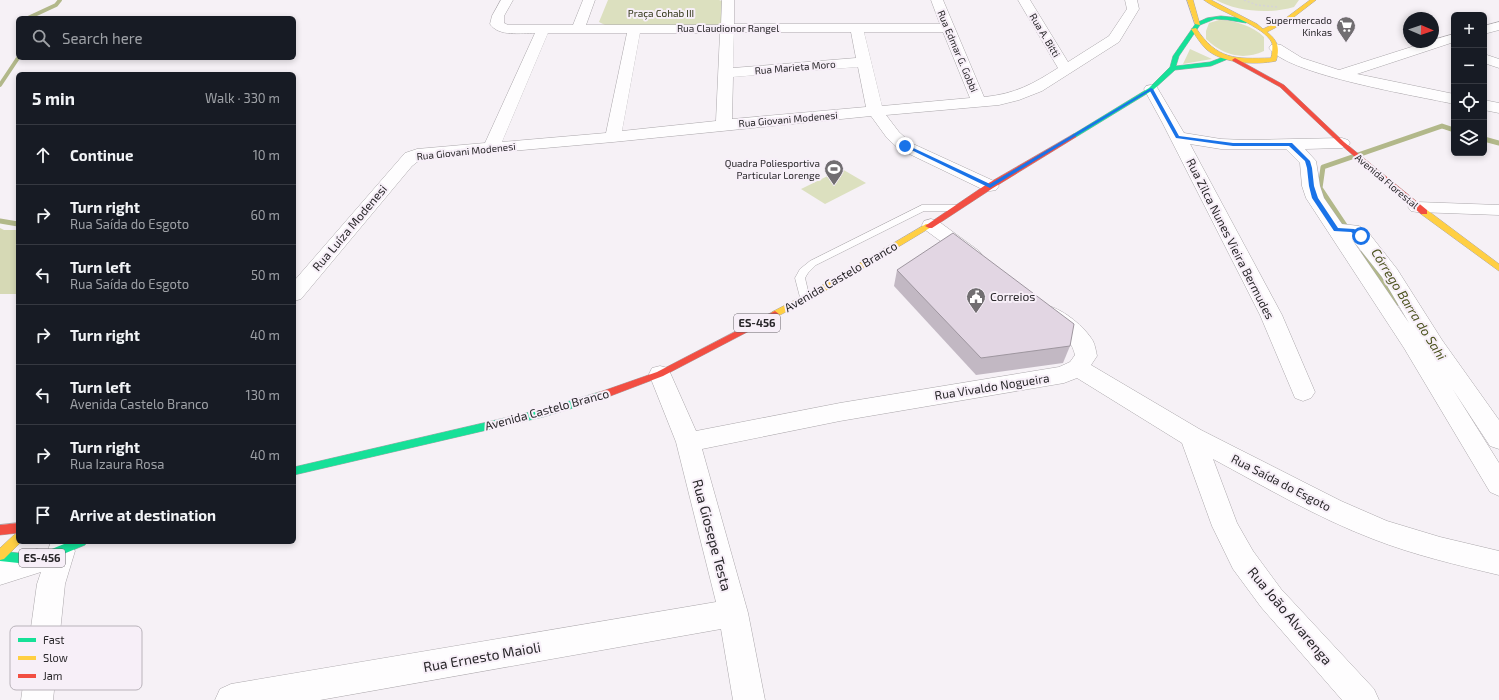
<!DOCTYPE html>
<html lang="en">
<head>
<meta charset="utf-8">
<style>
	body { margin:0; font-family:"Exo 2",sans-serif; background:#242831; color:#f1f3f6 }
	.controls { position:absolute; right:12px; top:12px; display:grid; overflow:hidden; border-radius:6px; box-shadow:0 2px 6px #0003 }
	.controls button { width:36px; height:36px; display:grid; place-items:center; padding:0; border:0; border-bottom:1px solid #363941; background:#171b24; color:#f1f3f6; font:20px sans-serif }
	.compass { position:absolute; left:1403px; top:12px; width:36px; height:36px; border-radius:50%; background:#171b24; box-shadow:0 2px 6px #0003; rotate:92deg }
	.stop { position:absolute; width:12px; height:12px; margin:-9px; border:3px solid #1a73e8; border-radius:50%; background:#fff }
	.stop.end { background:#1a73e8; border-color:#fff; box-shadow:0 1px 4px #0008 }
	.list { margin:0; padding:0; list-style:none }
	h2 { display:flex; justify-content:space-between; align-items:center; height:52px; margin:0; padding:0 16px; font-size:17px }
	h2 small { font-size:13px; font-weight:400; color:#9ea1a6 }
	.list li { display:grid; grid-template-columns:26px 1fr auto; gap:12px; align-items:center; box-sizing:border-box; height:60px; padding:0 16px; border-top:1px solid #363941 }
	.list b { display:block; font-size:15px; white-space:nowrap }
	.list p { margin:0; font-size:13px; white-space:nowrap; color:#9ea1a6 }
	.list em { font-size:13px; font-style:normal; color:#9ea1a6 }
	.icon { flex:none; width:22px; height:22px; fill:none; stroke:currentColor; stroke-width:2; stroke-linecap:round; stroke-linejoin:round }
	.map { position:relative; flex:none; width:1499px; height:700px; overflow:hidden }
	.search { position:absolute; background:#171b24; box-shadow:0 2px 6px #0003; left:16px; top:16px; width:280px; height:44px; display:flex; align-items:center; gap:10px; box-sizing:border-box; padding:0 14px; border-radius:6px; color:#9ea1a6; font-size:15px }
	.panel { position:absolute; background:#171b24; box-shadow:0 2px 6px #0003; left:16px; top:72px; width:280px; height:472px; border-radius:6px }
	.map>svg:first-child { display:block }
</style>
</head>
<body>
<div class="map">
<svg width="1499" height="700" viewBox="0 0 1499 700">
	<rect width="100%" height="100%" fill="#f6f1f6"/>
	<path fill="#dce0bf" d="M 608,0 L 719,0 L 724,2 L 723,24 L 709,26 L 605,25 L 599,22 Z
		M 1216,0 L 1299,0 L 1294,7 C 1271,14 1237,12 1216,0 Z
		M 1219,20 C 1234,20 1253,26 1264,37 L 1264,51 C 1242,61 1223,55 1206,39 L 1206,31 L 1209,23 Z
		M 1190,49 L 1212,59 L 1183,64 Z
		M 842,169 L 866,183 L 825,204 L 801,189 Z"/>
	<path fill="#d6d9b5" d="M 0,228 L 4,230 L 18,230 L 18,294 L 0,294 Z"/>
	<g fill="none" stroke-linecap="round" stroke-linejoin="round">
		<path stroke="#b2b88a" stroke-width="4" d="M 28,18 L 56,5 L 60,0
			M 0,85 L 18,58"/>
		<path stroke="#b2b88a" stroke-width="5" d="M 1484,139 L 1499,143
			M 0,221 L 18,224
			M 1348,230 L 1320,188 L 1323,167 L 1442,126 L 1454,130
			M 1363,252 L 1375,271"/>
		<path stroke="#b2b88a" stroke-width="6" d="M 1374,270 L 1395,304"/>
		<defs>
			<path id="lane" d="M 922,205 L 956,205 L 961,208 L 956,211 L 924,211 L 816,265 L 808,273 L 805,278 L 810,299 L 809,301 L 801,301 L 795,278 L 800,269 L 810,261 Z"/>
			<path id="street" d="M 501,0 L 513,0 L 504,16 L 504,23 L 508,25 L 573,25 L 583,0 L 595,0 L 586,25 L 721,25 L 722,0 L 734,0 L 734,24 L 940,24 L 931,0 L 943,0 L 984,97 C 1015,94 1033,84 1058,68 L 1018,0 L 1030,0 L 1068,62 L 1109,36 L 1127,9 L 1125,0 L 1137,0 L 1139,9 L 1119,42 L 1042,91 L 1019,100 L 999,105 L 886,115 L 899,132 L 911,143 L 996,182 L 999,186 L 996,190 L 990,191 L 984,190 L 899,149 L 887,138 L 871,116 L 613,142 L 421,159 L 412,166 L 301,299 L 294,301 L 294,281 L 405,153 L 417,149 L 485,143 L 535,33 C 521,33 499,37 490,24 L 492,16 ZM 734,32 L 851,32 L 856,58 L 733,68 ZM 864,32 L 943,32 L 970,98 L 882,106 ZM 548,33 L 627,33 L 606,133 L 502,142 ZM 640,33 L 720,33 L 716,121 L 622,131 ZM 858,67 L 866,107 L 732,119 L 733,77 Z
				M 1499,22 L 1499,30 L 1484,34 L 1484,26 Z
				M 1454,34 L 1454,42 L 1357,74 L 1454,94 L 1454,104 C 1418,96 1288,75 1269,48 L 1271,45 L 1276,44 L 1281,45 L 1302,58 L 1339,70 L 1427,42 L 1433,42 L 1433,40 Z
				M 1484,54 L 1499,59 L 1499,68 L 1484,63 Z
				M 1151,85 L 1156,86 L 1158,89 L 1184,133 L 1221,139 L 1246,140 L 1342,138 L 1348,140 L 1350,143 L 1348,146 L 1342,148 L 1305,149 L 1316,161 L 1320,186 L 1324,198 L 1342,224 L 1359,226 L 1368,232 L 1397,269 L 1442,340 L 1499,420 L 1499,449 L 1490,446 L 1452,388 L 1499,463 L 1499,496 L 1490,492 L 1404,348 L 1306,198 L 1302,186 L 1300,163 L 1286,149 L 1221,149 L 1190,144 L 1282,315 L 1315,392 L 1311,398 L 1303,401 L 1295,398 L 1260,315 L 1162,122 L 1144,89 L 1146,86 ZM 1351,238 L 1382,277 L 1409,323 Z
				M 1484,100 L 1499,103 L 1499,113 L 1484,110 Z
				M 1417,202 L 1499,205 L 1499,215 L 1417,212 L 1411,211 L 1408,207 L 1411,203 Z
				M 931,219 L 938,221 L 979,251 L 982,255 L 979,259 L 972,261 L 965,259 L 924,229 L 922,225 L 924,221 Z
				M 1049,306 C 1064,310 1085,327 1093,341 C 1095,345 1096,351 1097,356 L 1091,365 L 1201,430 L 1341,501 L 1387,521 L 1440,537 L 1499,551 L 1499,575 C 1457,565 1414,555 1373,539 C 1318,518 1265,487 1213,459 L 1237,523 L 1253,551 L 1281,589 L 1374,689 L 1379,700 L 1342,700 L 1261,607 L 1233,569 L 1212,526 L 1182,443 L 1077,378 L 1064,383 L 840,421 L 702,449 L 748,613 L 765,700 L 733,700 L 721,629 L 320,700 L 215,700 L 220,689 L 231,684 L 716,602 L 676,442 L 649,374 L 652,368 L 660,366 L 668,368 L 696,431 L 840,403 L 1059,367 L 1070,362 L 1075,355 C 1070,332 1049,331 1038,313 L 1042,308 Z
				M 51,542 L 69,542 L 75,551 L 65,584 L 53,700 L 21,700 L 37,584 L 41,572 L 0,585 L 0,559 L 37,549 L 47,552 Z"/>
			<path id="fast" d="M 1221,16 L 1240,18 L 1249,21 L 1246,23 L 1228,20 L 1215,19 L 1200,25 L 1179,56 L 1176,66 L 1210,62 L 1226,56 L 1228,57 L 1228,59 L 1211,66 L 1175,70 L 1153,90 L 1076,137 L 1072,137 L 1072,135 L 1149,88 L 1170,67 L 1173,56 L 1196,23 L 1207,18 Z
				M 600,392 L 603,393 L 605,396 L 603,399 L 543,417 L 294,475 L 294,467 L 543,409 Z
				M 69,542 L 87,542 L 85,545 L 37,565 L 0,561 L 0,551 L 37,555 Z"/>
			<path id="slow" d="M 1187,0 L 1193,0 L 1200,25 L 1195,24 Z
				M 1204,0 L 1211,0 L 1257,24 L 1263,29 L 1286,18 L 1310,0 L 1316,0 L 1290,20 L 1267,32 C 1278,41 1280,48 1276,61 C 1255,65 1223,64 1206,49 C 1200,43 1196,36 1191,29 L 1196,28 C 1217,60 1235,59 1271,58 C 1272,54 1273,47 1272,43 C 1265,26 1219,12 1204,0 Z
				M 1421,210 L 1427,210 L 1499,264 L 1499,271 L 1421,214 Z
				M 926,224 L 929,224 L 933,226 L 820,294 L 778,316 L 772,316 L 771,314 L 772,312 L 814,290 Z
				M 18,533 L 18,542 L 21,542 L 4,559 L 0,560 L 0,548 L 14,535 Z"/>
			<path id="jam" d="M 1235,58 L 1284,85 L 1344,142 L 1427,210 L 1427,214 L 1421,214 L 1340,144 L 1280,87 L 1233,61 L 1232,60 Z
				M 1074,134 L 1076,135 L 1076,137 L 993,188 L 932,228 L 929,228 L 925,226 L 987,184 Z
				M 775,311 L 779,314 L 778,316 L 663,376 L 600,400 L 597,399 L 595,396 L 597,393 L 657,372 Z
				M 18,523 L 18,533 L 0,535 L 0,525 Z"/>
		</defs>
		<use href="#lane" stroke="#aba7ab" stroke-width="1"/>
		<use href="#street" stroke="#aba7ab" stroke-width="1"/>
		<use href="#fast" stroke="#aba7ab" stroke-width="1"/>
		<use href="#slow" stroke="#aba7ab" stroke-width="1"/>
		<use href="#jam" stroke="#aba7ab" stroke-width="1"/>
		<path stroke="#d6d4d6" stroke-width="1.5" stroke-dasharray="2 2" stroke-linecap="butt" d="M 1244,0 L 1257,5 L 1277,7"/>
		<use href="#lane" fill="#fefdfe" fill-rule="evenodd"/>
		<use href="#street" fill="#fefdfe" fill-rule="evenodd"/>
		<use href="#fast" fill="#16e098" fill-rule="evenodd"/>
		<use href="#slow" fill="#ffcf43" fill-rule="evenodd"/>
		<use href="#jam" fill="#f24e42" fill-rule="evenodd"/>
	</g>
	<path fill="#c2b8c3" d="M 897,270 L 1070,346 L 1063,363 L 976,375 L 894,286 Z"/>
	<path fill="#e2d6e3" stroke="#9e969f" d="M 953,233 L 1074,324 L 1070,346 L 981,358 L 897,270 Z"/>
	<path fill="#1a73e8" d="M 1151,88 L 1153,89 L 1179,136 L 1233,143 L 1292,143 L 1310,161 L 1312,168 L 1314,186 L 1318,198 L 1338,228 L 1354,229 L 1363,234 L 1363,237 L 1359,237 L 1351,232 L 1334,231 L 1312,198 L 1309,186 L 1307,168 L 1305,161 L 1289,146 L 1233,146 L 1176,138 L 1150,91 L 990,188 L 903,146 L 907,145 L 990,184 Z"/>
	<defs>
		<symbol id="supermarket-pin" viewBox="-11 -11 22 30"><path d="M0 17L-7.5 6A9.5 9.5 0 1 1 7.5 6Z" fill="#716e71" stroke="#f7eff8"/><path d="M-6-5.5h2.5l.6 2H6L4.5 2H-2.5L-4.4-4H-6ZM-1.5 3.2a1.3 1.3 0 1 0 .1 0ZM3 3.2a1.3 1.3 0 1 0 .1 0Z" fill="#fff"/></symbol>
		<symbol id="stadium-pin" viewBox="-11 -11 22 30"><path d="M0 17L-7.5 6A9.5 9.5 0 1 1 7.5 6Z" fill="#716e71" stroke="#f7eff8"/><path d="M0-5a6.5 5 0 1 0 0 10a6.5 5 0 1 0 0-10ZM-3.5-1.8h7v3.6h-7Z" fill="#fff"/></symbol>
		<symbol id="civic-pin" viewBox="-11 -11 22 30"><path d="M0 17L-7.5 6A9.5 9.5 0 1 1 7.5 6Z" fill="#716e71" stroke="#f7eff8"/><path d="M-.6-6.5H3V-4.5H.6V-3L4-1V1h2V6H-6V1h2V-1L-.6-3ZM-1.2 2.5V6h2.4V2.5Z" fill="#fff"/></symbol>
	</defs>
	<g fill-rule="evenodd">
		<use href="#supermarket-pin" x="1335" y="15" width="22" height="30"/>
		<use href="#stadium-pin" x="823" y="158" width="22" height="30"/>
		<use href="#civic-pin" x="965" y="286" width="22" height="30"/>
	</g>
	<g text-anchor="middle" stroke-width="4" stroke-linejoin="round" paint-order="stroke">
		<g font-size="10" fill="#2d3112" stroke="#f7eff8">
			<text x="661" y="17">Praça Cohab III</text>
		</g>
		<g font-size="10" fill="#29272a" stroke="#f7eff8" text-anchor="end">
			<text x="1332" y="24">Supermercado<tspan x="1332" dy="12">Kinkas</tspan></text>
			<text x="820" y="167">Quadra Poliesportiva<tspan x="820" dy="12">Particular Lorenge</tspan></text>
		</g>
		<g font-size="10" fill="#29272a" stroke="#f7eff8">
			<text x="728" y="32">Rua Claudionor Rangel</text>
			<text transform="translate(1045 35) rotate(59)" y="4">Rua A. Bitti</text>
			<text transform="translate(958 51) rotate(67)" y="4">Rua Edmar G. Gobbi</text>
			<text transform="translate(795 67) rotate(-5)" y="4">Rua Marieta Moro</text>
			<text transform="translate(788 119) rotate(-5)" y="4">Rua Giovani Modenesi</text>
			<text transform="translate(466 151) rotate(-6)" y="4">Rua Giovani Modenesi</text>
			<text transform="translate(1387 181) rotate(40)" y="4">Avenida Florestal</text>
		</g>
		<g fill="#f7eff8" stroke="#676368" stroke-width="1">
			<rect x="734" y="314" width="46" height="18" rx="3"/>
			<rect x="19" y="549" width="46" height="18" rx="3"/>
		</g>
		<g font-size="11" font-weight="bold" fill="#29272a">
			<text x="757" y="327">ES-456</text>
			<text x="42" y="562">ES-456</text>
		</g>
		<g font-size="12" fill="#29272a" stroke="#f7eff8">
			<text transform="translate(350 228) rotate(-50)" y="4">Rua Luíza Modenesi</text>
			<text transform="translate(1230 239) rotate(63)" y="4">Rua Zilca Nunes Vieira Bermudes</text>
			<text transform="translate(841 277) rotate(-30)" y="4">Avenida Castelo Branco</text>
			<text transform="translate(992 387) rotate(-9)" y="4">Rua Vivaldo Nogueira</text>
			<text transform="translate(547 410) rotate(-15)" y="4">Avenida Castelo Branco</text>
			<text transform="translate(1281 483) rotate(27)" y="4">Rua Saída do Esgoto</text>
		</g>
		<g font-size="12" fill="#29272a" stroke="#f7eff8" text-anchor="start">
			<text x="990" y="301">Correios</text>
		</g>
		<g font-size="13" font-style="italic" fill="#4b521e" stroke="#f7eff8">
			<text transform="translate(1409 304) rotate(58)" y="5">Córrego Barra do Sahi</text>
		</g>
		<g font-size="14" fill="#29272a" stroke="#f7eff8">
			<text transform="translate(712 535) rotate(75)" y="5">Rua Giosepe Testa</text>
			<text transform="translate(1290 616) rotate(50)" y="5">Rua João Alvarenga</text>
			<text transform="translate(482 657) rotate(-10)" y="5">Rua Ernesto Maioli</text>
		</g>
	</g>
	<rect x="10" y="626" width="132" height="64" rx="6" fill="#f7eff8" stroke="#b9b3ba" stroke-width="1"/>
	<rect x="18" y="638" width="18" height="4" fill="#16e098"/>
	<rect x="18" y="656" width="18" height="4" fill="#ffcf43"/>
	<rect x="18" y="674" width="18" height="4" fill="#f24e42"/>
	<g font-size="11" fill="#29272a">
		<text x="43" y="644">Fast</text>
		<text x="43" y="662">Slow</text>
		<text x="43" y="680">Jam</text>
	</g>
</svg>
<div class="controls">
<button>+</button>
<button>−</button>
<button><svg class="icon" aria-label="locate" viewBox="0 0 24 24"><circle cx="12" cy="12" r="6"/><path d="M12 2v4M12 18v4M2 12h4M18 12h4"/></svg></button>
<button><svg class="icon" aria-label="layers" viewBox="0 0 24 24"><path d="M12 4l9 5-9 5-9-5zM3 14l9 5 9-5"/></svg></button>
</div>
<svg class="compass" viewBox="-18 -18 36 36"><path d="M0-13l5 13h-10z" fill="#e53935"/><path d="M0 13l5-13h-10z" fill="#9ea1a6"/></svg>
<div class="stop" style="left:1361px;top:236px"></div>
<div class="stop end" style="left:905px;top:146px"></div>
<div class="search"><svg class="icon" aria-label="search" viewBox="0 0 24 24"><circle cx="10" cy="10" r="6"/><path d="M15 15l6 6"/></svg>Search here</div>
<section class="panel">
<h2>5 min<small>Walk · 330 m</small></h2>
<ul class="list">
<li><svg class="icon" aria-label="ahead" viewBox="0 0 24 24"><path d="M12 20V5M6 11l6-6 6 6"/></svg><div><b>Continue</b></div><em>10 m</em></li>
<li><svg class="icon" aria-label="right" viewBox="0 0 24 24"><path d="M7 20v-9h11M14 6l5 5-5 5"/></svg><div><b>Turn right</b><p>Rua Saída do Esgoto</p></div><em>60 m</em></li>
<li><svg class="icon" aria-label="left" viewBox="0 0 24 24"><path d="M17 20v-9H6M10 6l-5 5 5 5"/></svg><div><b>Turn left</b><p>Rua Saída do Esgoto</p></div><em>50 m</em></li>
<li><svg class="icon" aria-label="right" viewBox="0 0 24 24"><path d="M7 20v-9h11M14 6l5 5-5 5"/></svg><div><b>Turn right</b></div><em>40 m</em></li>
<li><svg class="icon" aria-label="left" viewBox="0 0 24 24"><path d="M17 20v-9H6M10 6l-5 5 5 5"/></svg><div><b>Turn left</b><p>Avenida Castelo Branco</p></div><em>130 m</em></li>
<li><svg class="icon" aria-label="right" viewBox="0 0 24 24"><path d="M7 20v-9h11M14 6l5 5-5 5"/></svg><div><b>Turn right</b><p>Rua Izaura Rosa</p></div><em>40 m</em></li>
<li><svg class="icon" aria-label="arrive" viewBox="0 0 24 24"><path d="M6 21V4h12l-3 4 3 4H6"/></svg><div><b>Arrive at destination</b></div></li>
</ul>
</section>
</div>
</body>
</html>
